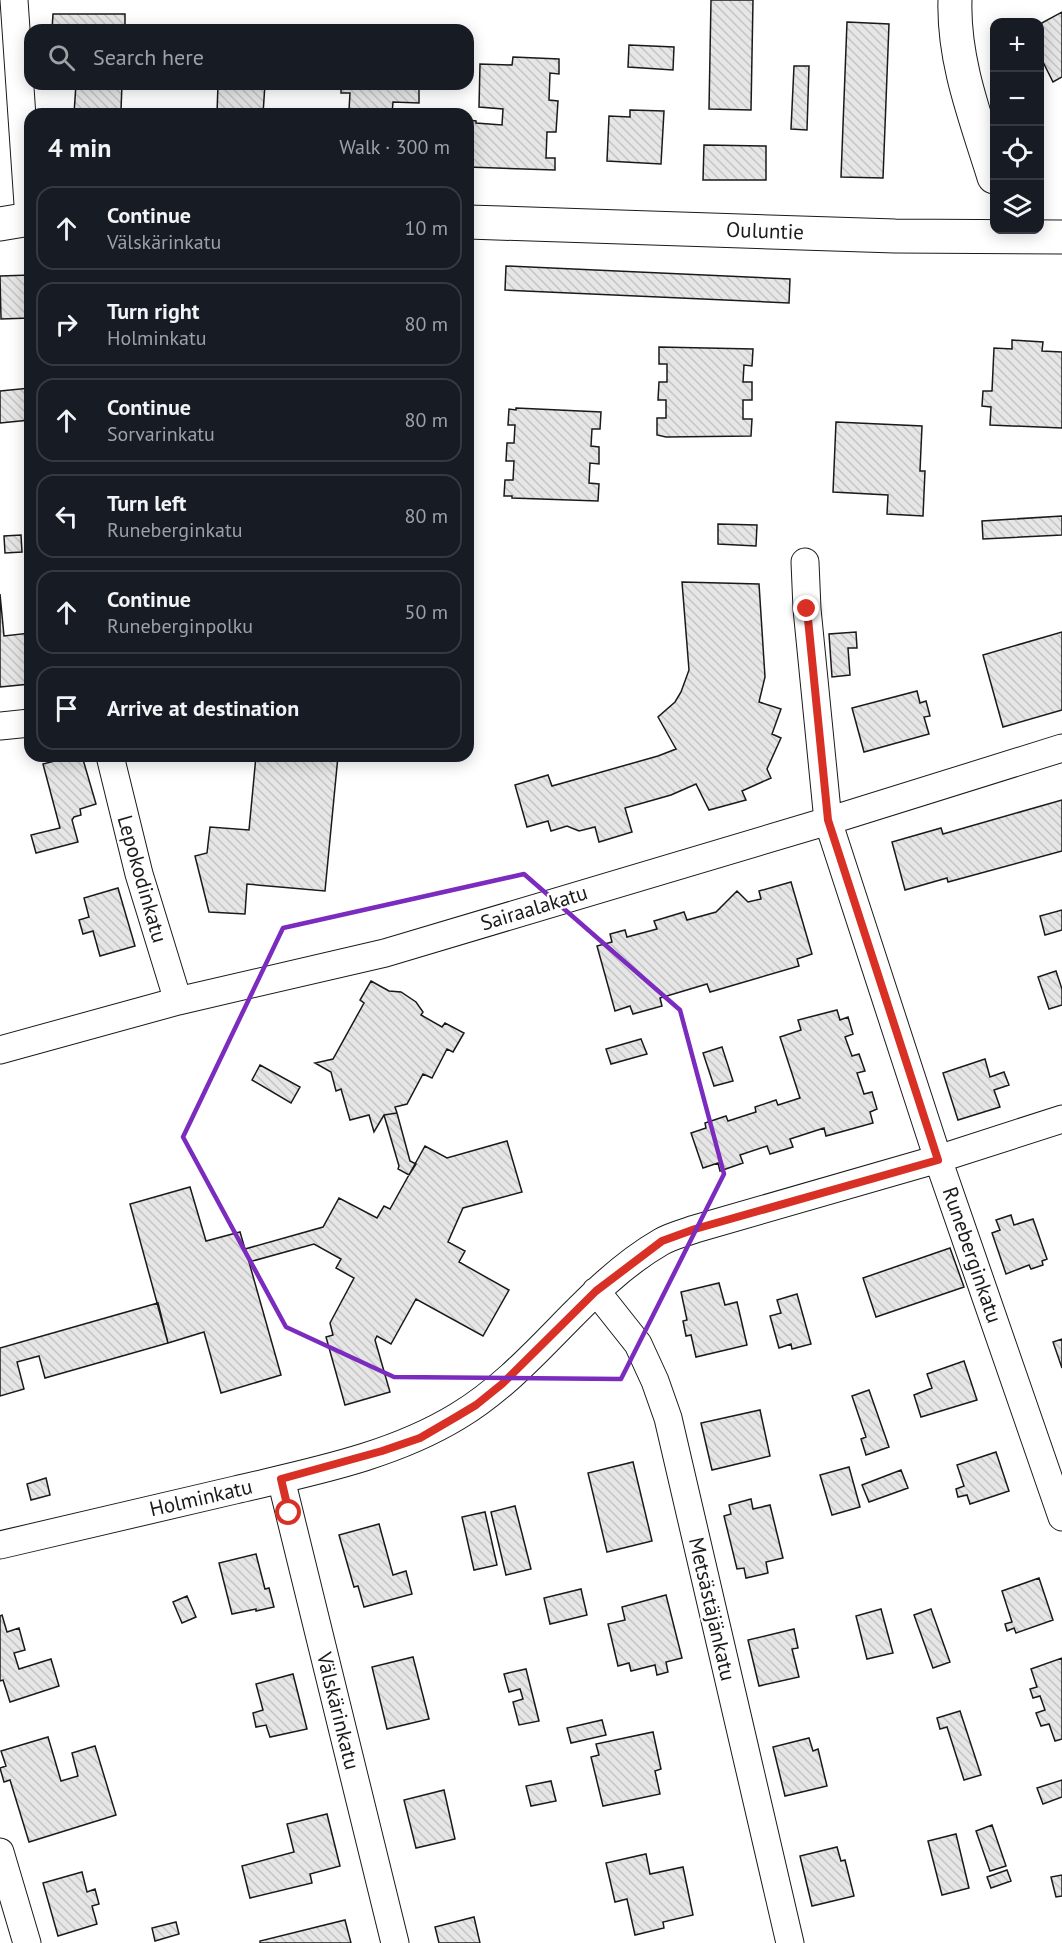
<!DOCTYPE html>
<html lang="en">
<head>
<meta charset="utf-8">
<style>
	body { margin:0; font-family:"PT Sans",sans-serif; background:#20242c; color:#f1f3f6 }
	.controls { position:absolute; right:18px; top:18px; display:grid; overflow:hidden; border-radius:12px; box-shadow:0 3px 15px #0003 }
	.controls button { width:54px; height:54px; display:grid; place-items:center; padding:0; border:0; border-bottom:2px solid #363941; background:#171b24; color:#f1f3f6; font:30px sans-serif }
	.stop { position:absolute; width:18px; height:18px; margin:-14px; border:4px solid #d93025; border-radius:50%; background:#fff }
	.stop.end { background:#d93025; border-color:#fff; box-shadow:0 2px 6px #0008 }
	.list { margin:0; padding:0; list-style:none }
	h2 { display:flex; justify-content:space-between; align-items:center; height:78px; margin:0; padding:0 24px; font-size:26px }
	h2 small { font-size:20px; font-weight:400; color:#9ea1a6 }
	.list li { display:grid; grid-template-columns:39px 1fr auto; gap:18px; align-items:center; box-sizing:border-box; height:84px; margin:0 12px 12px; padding:0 12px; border:2px solid #363941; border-radius:18px }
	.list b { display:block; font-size:22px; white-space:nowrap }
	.list p { margin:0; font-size:20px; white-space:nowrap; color:#9ea1a6 }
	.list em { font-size:20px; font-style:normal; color:#9ea1a6 }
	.icon { flex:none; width:33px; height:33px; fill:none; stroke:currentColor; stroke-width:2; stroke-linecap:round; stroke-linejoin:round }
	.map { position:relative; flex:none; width:1062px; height:1943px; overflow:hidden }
	.search { position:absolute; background:#171b24; box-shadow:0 3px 15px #0003; left:24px; top:24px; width:450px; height:66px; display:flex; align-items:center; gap:15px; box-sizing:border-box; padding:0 21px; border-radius:18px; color:#9ea1a6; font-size:22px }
	.panel { position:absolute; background:#171b24; box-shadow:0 3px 15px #0003; left:24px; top:108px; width:450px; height:654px; border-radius:18px }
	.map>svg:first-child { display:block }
</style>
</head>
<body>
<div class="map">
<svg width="1062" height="1943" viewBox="0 0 1062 1943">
	<defs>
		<pattern id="building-back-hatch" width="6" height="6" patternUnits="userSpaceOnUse" patternTransform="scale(1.5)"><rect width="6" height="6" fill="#e6e6e6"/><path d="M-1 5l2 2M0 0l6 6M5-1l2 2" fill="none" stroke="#c5c5c5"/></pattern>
	</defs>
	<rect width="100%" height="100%" fill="#fff"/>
	<path fill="url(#building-back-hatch)" stroke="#1a1a1a" stroke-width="1.5" d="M 711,0 L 753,0 L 751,110 L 709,109 Z
		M 1062,12 L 1062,77 L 1053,82 L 1043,62 L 1040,64 L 1040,24 Z
		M 53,14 L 125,14 L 125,30 L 52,30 Z
		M 847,22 L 889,24 L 883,178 L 841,177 Z
		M 629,45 L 674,47 L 673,70 L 628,67 Z
		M 513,57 L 559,59 L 559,74 L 550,73 L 549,100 L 558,101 L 556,132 L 547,132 L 546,158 L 555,158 L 555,170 L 468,167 L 468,120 L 476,121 L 476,123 L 502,125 L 503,109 L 479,107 L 480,64 L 512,65 Z
		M 794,66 L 809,66 L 807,130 L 791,129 Z
		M 76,84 L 128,84 L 122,84 L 121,110 L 215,114 L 74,114 Z
		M 218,84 L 265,84 L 263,114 L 217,114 Z
		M 341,84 L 419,84 L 419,103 L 393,102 L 392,114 L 340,114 L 340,109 L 349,110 L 350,93 L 341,93 Z
		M 630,110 L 664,111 L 661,164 L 607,161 L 609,116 L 630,117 Z
		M 704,145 L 766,146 L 766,180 L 703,180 Z
		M 506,266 L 790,279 L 789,303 L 505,290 Z
		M 30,275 L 30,318 L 1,319 L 0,276 Z
		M 1012,340 L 1043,342 L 1042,351 L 1062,352 L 1062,428 L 990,425 L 991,407 L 982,406 L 983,391 L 992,391 L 994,348 L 1012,349 Z
		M 659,347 L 753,349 L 752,366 L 744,365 L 743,382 L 752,382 L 752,400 L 743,400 L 743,419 L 752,419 L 751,436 L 666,437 L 657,435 L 657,418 L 666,418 L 666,400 L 658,400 L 659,382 L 667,382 L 667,364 L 659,364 Z
		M 30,388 L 30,420 L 0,423 L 0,391 Z
		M 516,408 L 601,412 L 600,429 L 592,429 L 591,446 L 599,447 L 599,464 L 590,463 L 589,483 L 599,484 L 598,501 L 512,498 L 512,496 L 504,496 L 505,480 L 513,480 L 514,461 L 506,461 L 507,443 L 514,443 L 515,425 L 508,425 L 509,409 L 516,410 Z
		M 836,422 L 922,426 L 920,471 L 925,471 L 923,516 L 887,514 L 888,495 L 833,492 Z
		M 1062,516 L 1062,535 L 983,539 L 982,521 Z
		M 718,524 L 757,525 L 756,546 L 718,544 Z
		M 21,535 L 22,552 L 5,553 L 4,536 Z
		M 682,582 L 759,584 L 765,677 L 759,702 L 781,709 L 772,734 L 781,738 L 767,769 L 771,778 L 742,791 L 746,800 L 709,810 L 696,784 L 671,795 L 625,808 L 632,832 L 599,842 L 595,827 L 579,831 L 567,826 L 551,831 L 548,821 L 527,827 L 515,785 L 548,775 L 552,786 L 658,756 L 676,749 L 658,717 L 675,702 L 681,692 L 689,670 Z
		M 0,594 L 4,636 L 30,633 L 30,684 L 0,687 Z
		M 856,632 L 857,648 L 848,648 L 850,675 L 832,677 L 829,634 Z
		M 1062,632 L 1062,710 L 1003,727 L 983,655 Z
		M 917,691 L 920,703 L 926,701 L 930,716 L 924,717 L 929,734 L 864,752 L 852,708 Z
		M 74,756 L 82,756 L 96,804 L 80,809 L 81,815 L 74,817 L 72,820 L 78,842 L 36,853 L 31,835 L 60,828 L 43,764 Z
		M 256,756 L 338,756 L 325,891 L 247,884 L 245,914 L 209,912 L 195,856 L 207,853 L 210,827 L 249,830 Z
		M 1062,800 L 1062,851 L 948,882 L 947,878 L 905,890 L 892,842 L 941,828 L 943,834 Z
		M 791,882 L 812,954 L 797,959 L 799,966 L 710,992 L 707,984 L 660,998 L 662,1006 L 633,1014 L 630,1006 L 615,1011 L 597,946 L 612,942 L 610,934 L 625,930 L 627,937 L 657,929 L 654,921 L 684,912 L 687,920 L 716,912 L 737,891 L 748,902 L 761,899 L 759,891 Z
		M 118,888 L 135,946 L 100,956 L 93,931 L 83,934 L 79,920 L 89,917 L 84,898 Z
		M 1062,910 L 1062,930 L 1045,935 L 1040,916 Z
		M 1056,971 L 1062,989 L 1062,1005 L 1049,1009 L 1038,977 Z
		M 371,981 L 389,991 L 401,992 L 416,1002 L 423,1012 L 421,1015 L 442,1027 L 445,1023 L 464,1033 L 453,1052 L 447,1049 L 432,1078 L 423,1074 L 407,1104 L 395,1107 L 397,1113 L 384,1115 L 374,1132 L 369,1115 L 350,1120 L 341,1089 L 336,1091 L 331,1072 L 315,1063 L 333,1059 L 364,1003 L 360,1000 Z
		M 837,1010 L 840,1020 L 848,1017 L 853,1034 L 845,1037 L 852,1056 L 859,1054 L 865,1071 L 857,1073 L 864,1094 L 872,1092 L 877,1109 L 870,1112 L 873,1123 L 826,1136 L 824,1128 L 790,1139 L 793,1147 L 770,1154 L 767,1146 L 740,1155 L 743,1163 L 720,1171 L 718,1163 L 703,1168 L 691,1133 L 706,1128 L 705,1123 L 726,1116 L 728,1121 L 756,1112 L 755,1107 L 776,1100 L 778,1105 L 800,1098 L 780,1037 L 801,1030 L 798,1020 Z
		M 641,1039 L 647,1054 L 611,1064 L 606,1049 Z
		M 722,1047 L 733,1081 L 714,1086 L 703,1053 Z
		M 985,1059 L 990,1077 L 1004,1072 L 1009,1085 L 994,1090 L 1000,1107 L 958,1120 L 943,1073 Z
		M 260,1065 L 300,1087 L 291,1103 L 252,1080 Z
		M 397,1113 L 410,1161 L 416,1164 L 409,1175 L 398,1169 L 399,1166 L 384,1115 Z
		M 507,1141 L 522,1192 L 463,1208 L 448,1242 L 465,1251 L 459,1262 L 509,1290 L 483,1336 L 416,1299 L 391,1344 L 377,1336 L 375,1340 L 390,1392 L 345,1405 L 326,1337 L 333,1335 L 330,1323 L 354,1278 L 336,1268 L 341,1259 L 314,1244 L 249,1262 L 281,1375 L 221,1393 L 204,1332 L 168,1343 L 130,1204 L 190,1187 L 206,1241 L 240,1232 L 245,1249 L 323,1227 L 339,1198 L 377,1218 L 384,1206 L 390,1209 L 425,1146 L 447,1158 Z
		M 1011,1215 L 1014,1225 L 1033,1219 L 1047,1259 L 1042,1261 L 1043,1265 L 1031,1269 L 1029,1265 L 1006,1274 L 992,1233 L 1000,1230 L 996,1220 Z
		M 950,1248 L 964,1287 L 876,1317 L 863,1278 Z
		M 719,1283 L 725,1305 L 737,1302 L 747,1345 L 696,1357 L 691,1335 L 686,1336 L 683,1321 L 687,1320 L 681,1292 Z
		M 797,1294 L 811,1344 L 792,1349 L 791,1344 L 779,1348 L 770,1316 L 781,1313 L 777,1300 Z
		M 158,1303 L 168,1343 L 45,1378 L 39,1356 L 17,1362 L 24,1389 L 0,1396 L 0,1348 Z
		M 1062,1339 L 1062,1368 L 1053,1342 Z
		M 964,1361 L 977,1400 L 921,1417 L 914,1395 L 932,1388 L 927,1374 Z
		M 869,1390 L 889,1447 L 866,1455 L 861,1439 L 866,1437 L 852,1396 Z
		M 760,1410 L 770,1456 L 712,1470 L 701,1423 Z
		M 996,1452 L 1009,1491 L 970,1504 L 967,1495 L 958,1497 L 956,1489 L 964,1486 L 957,1465 Z
		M 633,1462 L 652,1541 L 607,1552 L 588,1473 Z
		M 849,1467 L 860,1507 L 832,1515 L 820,1475 Z
		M 901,1470 L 908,1488 L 869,1502 L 862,1485 Z
		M 46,1478 L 50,1495 L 31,1500 L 27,1484 Z
		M 751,1499 L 753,1509 L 770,1505 L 783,1558 L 766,1562 L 768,1573 L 746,1578 L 744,1568 L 737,1569 L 724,1516 L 731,1514 L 729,1505 Z
		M 515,1506 L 531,1569 L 506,1575 L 491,1512 Z
		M 485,1512 L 497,1565 L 474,1570 L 462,1517 Z
		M 379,1524 L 393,1575 L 406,1571 L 412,1594 L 364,1607 L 358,1586 L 354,1587 L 339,1535 Z
		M 256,1554 L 265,1589 L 269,1588 L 274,1607 L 256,1611 L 256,1609 L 232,1614 L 219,1563 Z
		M 1039,1578 L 1053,1620 L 1016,1633 L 1014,1628 L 1007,1631 L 1005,1624 L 1012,1622 L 1002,1591 Z
		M 581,1589 L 587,1615 L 550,1624 L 544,1598 Z
		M 666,1595 L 682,1658 L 666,1662 L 668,1672 L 657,1675 L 655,1665 L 631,1671 L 629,1663 L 618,1666 L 608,1624 L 625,1620 L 622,1607 Z
		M 187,1596 L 196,1617 L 182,1623 L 173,1602 Z
		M 881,1609 L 893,1653 L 867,1659 L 856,1616 Z
		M 931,1609 L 950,1662 L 933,1668 L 914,1615 Z
		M 2,1615 L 7,1632 L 19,1628 L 25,1650 L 14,1653 L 19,1669 L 51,1659 L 59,1686 L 10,1702 L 3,1680 L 0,1681 L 0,1616 Z
		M 794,1629 L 798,1648 L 792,1649 L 799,1677 L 759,1686 L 748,1640 Z
		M 413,1657 L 429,1719 L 387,1729 L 372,1667 Z
		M 1062,1658 L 1062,1739 L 1055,1741 L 1049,1724 L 1041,1726 L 1036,1713 L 1045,1710 L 1040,1696 L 1033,1698 L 1030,1689 L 1037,1687 L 1031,1669 Z
		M 526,1669 L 539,1721 L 519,1725 L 513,1702 L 523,1699 L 520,1689 L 509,1692 L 504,1674 Z
		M 293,1674 L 307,1729 L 270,1737 L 266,1725 L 256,1727 L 253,1713 L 263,1710 L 256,1684 Z
		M 960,1711 L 981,1775 L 964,1780 L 947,1727 L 940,1729 L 937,1718 Z
		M 602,1720 L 606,1735 L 571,1743 L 567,1728 Z
		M 653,1732 L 661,1769 L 655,1771 L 660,1794 L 603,1806 L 591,1757 L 599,1755 L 596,1744 Z
		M 48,1737 L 61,1781 L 78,1776 L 72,1753 L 95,1746 L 116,1815 L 29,1842 L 10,1780 L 4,1782 L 0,1768 L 6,1766 L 1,1751 Z
		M 809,1738 L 813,1751 L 818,1749 L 827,1786 L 785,1796 L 773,1747 Z
		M 1062,1780 L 1062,1797 L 1043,1804 L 1037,1788 Z
		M 551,1781 L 556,1801 L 531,1806 L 526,1786 Z
		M 444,1790 L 455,1839 L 416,1848 L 404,1800 Z
		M 327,1814 L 340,1866 L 310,1874 L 312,1883 L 250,1898 L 242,1866 L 294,1852 L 287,1824 Z
		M 992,1825 L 1006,1866 L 990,1871 L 976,1831 Z
		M 956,1834 L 969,1888 L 942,1895 L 928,1841 Z
		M 837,1847 L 841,1861 L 845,1860 L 854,1896 L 812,1906 L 800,1856 Z
		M 646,1854 L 650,1874 L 683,1867 L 693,1915 L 663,1922 L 664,1928 L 635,1935 L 627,1899 L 615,1902 L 606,1863 Z
		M 1007,1870 L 1011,1881 L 991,1888 L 987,1877 Z
		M 82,1872 L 87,1892 L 95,1889 L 99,1904 L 92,1906 L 97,1924 L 58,1936 L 43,1883 Z
		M 1062,1875 L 1062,1896 L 1056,1897 L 1051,1877 Z
		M 474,1917 L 480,1943 L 439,1943 L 435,1927 Z
		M 345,1920 L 351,1943 L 260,1943 L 260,1941 Z
		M 176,1922 L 179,1934 L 155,1941 L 152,1928 Z"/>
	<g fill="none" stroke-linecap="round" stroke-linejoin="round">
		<defs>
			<path id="street" d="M 14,0 L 29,219
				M 805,562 L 807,609 L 828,821 L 938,1159 L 1062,1517
				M 0,726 L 30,723
				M 110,756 L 139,874 L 178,1001
				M 0,1050 L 178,1001 L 385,953 L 828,821 L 1062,748
				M 596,1291 L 638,1344 L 655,1381 L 668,1418 L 790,1943
				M 281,1479 L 395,1943
				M 0,1545 C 78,1527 156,1509 235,1490 C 310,1472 391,1457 458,1416 C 535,1370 583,1287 661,1242 C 671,1236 684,1233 695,1229 L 938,1159 L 1062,1119
				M 0,1852 L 27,1943"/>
			<path id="secondary" d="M 955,0 C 953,61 976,119 994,177
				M 468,222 L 895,236 L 1062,237
				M 0,224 L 30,219"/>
		</defs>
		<use href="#street" stroke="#1a1a1a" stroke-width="29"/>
		<use href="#secondary" stroke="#1a1a1a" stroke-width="35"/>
		<use href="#street" stroke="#fff" stroke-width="27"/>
		<use href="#secondary" stroke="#fff" stroke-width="33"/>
	</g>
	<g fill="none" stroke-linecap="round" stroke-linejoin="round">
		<path stroke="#d93025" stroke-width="8" d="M 289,1513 L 281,1479 L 382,1451 L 420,1438 L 456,1417 L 476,1405 L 502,1384 L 596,1291 L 662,1241 L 695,1229 L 938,1160 L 828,820 L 807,609"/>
	</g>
	<path fill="none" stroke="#7b2cbf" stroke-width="4.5" stroke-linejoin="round" d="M 524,874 L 680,1010 L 724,1174 L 621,1379 L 394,1377 L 286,1327 L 183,1137 L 283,928 Z"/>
	<g text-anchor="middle" stroke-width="4.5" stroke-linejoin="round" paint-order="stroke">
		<g font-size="21" fill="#1a1a1a" stroke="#fff">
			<text transform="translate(765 231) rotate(2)" y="7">Ouluntie</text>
			<text transform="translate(142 879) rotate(74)" y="7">Lepokodinkatu</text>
			<text transform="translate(534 908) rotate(-17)" y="7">Sairaalakatu</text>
			<text transform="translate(972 1255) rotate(71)" y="7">Runeberginkatu</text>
			<text transform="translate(201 1498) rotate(-13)" y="7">Holminkatu</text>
			<text transform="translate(712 1609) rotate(77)" y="7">Metsästäjänkatu</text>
			<text transform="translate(338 1711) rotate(76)" y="7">Välskärinkatu</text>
		</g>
	</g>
</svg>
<div class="controls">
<button>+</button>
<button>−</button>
<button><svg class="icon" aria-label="locate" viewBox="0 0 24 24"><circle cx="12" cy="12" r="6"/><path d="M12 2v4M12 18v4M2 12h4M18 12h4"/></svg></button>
<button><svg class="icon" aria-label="layers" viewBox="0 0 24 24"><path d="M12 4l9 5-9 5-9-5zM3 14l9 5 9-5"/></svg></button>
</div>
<div class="stop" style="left:289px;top:1513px"></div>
<div class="stop end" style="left:807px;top:609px"></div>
<div class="search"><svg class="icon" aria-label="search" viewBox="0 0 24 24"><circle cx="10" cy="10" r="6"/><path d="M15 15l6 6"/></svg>Search here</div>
<section class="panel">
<h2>4 min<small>Walk · 300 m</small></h2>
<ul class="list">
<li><svg class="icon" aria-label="ahead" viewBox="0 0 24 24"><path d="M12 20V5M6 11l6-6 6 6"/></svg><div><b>Continue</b><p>Välskärinkatu</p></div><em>10 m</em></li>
<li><svg class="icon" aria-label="right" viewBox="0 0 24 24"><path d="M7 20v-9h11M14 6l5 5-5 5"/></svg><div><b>Turn right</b><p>Holminkatu</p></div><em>80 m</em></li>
<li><svg class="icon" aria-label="ahead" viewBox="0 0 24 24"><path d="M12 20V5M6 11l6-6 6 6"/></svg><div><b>Continue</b><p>Sorvarinkatu</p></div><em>80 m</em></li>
<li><svg class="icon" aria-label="left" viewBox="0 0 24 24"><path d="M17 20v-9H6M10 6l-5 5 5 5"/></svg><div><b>Turn left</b><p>Runeberginkatu</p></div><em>80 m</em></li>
<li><svg class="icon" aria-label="ahead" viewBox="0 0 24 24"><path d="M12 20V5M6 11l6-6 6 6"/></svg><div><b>Continue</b><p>Runeberginpolku</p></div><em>50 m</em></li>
<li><svg class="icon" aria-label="arrive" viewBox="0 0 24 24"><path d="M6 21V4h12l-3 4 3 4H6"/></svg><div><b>Arrive at destination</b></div></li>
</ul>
</section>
</div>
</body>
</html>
